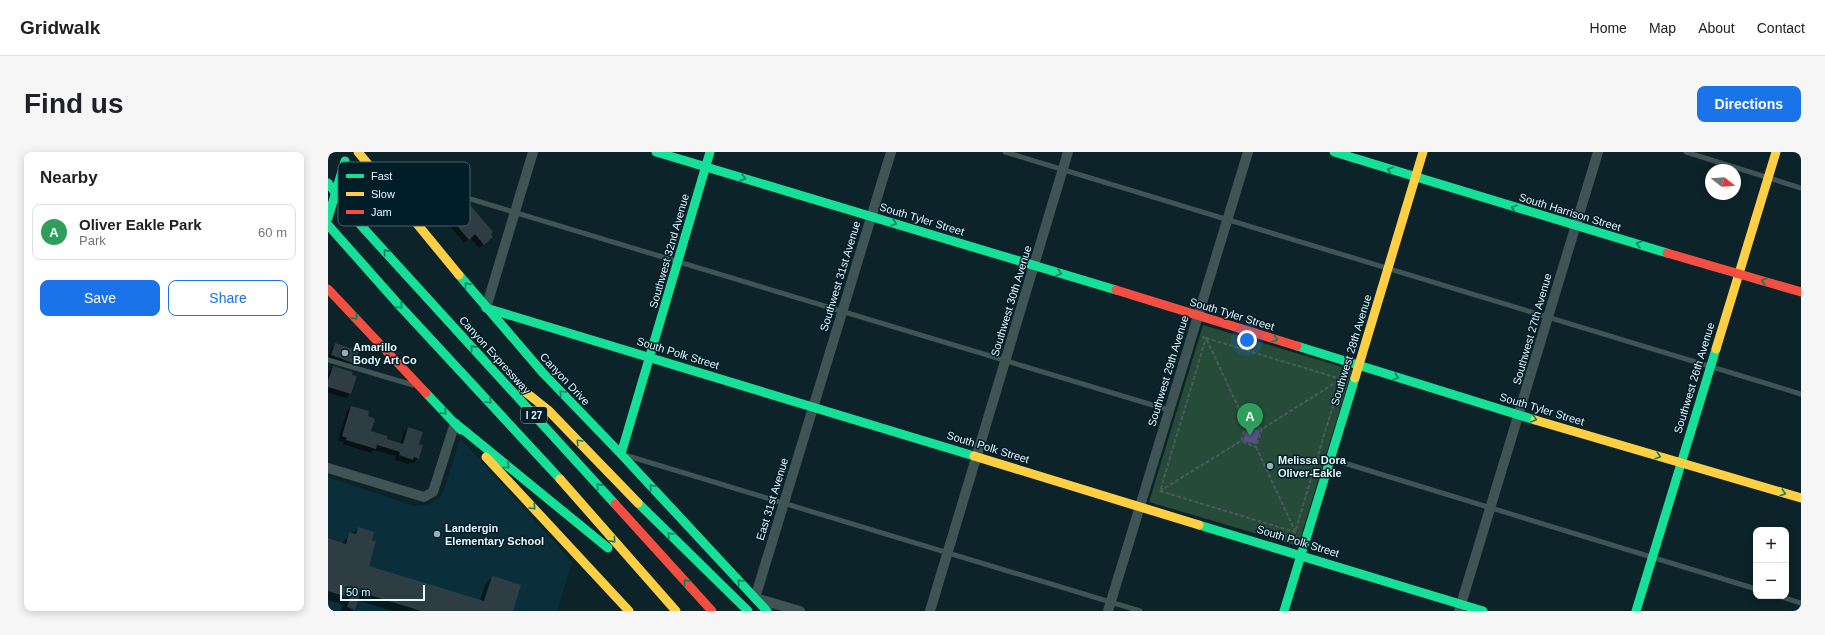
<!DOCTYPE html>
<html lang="en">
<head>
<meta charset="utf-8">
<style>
	body { margin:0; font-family:Arial,sans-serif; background:#f6f6f6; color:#202124 }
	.controls { position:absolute; right:12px; bottom:12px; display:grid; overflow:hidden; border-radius:8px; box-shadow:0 2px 10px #0003 }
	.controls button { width:36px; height:36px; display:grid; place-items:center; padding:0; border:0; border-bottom:1px solid #e0e0e0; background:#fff; color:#202124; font:20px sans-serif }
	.compass { position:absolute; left:1377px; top:12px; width:36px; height:36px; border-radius:50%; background:#fff; box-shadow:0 2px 10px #0003; rotate:107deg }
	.scale { position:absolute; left:12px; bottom:10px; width:85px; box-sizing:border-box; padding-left:4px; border:2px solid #e6f7fd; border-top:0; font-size:11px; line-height:14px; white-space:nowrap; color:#e6f7fd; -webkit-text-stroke:3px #011e28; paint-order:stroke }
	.you { position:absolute; left:919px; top:188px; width:14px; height:14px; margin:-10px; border:3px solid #fff; border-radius:50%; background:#1a73e8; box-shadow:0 0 0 6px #1a73e833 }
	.badge { display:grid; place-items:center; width:26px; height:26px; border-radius:50%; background:#1a73e8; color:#fff; font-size:13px; font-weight:700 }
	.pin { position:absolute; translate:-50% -33px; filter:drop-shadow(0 1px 2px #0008) }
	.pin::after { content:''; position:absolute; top:21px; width:14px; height:12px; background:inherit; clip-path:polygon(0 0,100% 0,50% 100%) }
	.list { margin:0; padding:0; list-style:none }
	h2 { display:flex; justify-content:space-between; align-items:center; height:52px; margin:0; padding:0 16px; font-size:17px }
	h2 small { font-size:13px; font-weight:400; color:#757577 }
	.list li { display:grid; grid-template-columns:26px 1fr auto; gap:12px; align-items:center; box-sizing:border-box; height:56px; margin:0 8px 8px; padding:0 8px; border:1px solid #e0e0e0; border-radius:8px }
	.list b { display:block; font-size:15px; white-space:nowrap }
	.list p { margin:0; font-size:13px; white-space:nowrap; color:#757577 }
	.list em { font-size:13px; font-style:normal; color:#757577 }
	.actions { display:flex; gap:8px; padding:12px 16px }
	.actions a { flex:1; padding:9px 0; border:1px solid #1a73e8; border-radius:8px; text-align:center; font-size:14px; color:#1a73e8 }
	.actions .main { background:#1a73e8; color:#fff }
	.map { position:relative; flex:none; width:1473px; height:459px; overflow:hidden; border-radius:8px }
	header { display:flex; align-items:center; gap:24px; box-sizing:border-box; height:56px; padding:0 20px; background:#fff; border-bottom:1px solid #e0e0e0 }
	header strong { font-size:19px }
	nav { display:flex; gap:22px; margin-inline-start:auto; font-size:14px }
	.intro { display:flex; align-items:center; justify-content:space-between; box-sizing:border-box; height:96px; padding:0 24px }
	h1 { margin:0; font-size:28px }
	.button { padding:10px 18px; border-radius:8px; background:#1a73e8; color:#fff; font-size:14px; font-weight:700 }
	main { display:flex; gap:24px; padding:0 24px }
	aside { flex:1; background:#fff; border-radius:8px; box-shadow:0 2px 10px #0003 }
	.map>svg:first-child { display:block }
</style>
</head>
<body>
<header>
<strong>Gridwalk</strong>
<nav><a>Home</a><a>Map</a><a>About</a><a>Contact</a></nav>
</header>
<div class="intro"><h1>Find us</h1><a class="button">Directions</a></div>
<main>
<aside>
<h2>Nearby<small></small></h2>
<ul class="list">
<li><span class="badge" style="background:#2e9e5b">A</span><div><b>Oliver Eakle Park</b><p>Park</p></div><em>60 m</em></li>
</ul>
<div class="actions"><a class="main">Save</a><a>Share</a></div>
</aside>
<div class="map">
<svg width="1473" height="459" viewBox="0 0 1473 459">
	<rect width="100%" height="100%" fill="#0c2329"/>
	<path fill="#0a2f3a" d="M 132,286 L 244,410 L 229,459 L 0,459 L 0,325 L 86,354 L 102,352 L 113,344 L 116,338 Z"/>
	<path fill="#264b39" d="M 875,173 L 1024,218 L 970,394 L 821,350 Z"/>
	<path fill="#575285" d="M 919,274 L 932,278 L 928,292 L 915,289 Z"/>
	<path fill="#0007" d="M 143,56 L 162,83 L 159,89 L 151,96 L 142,86 L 136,91 L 122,74 Z
		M 7,192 L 26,211 L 22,216 L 0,208 L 3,197 Z
		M 5,215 L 27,225 L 22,242 L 18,246 L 0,241 L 0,221 Z
		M 23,255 L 38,265 L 42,279 L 57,288 L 72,292 L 76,280 L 80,276 L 90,293 L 90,306 L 86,311 L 82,310 L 80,312 L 67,308 L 68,304 L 46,298 L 43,301 L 15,292 L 15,290 L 10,288 L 19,259 Z
		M 30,376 L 39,414 L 152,449 L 157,432 L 164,425 L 184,459 L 64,459 L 29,448 L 24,459 L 13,459 L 15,453 L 0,448 L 0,387 L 14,392 L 22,381 L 24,382 Z"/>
	<path fill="#2e3c43" d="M 143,54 L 165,80 L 163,83 L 165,85 L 156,93 L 147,82 L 141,88 L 125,69 Z
		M 7,191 L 31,199 L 27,212 L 3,203 Z
		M 5,214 L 25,220 L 24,223 L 29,224 L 23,242 L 0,235 L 0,229 Z
		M 23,254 L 41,259 L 40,264 L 47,267 L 43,279 L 59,284 L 59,287 L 75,292 L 80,275 L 95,280 L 91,292 L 95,293 L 91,307 L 86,305 L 85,308 L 71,303 L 72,300 L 49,293 L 48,297 L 18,288 L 19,286 L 14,284 Z
		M 30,375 L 46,380 L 44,388 L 48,389 L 41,414 L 156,449 L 164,424 L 193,433 L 185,459 L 93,459 L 32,440 L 27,458 L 19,455 L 22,446 L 0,439 L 0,386 L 18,392 L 21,380 L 28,382 Z"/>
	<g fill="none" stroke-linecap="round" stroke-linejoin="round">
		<path stroke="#485b5d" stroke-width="2" stroke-dasharray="4 2" stroke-linecap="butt" d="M 874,185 L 878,186 L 918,272
			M 878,186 L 1013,227 L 967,380 L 832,339 Z
			M 934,277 L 918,272 L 913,289 L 928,295 L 934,277 L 1013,227
			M 928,295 L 967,379
			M 832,339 L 913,289"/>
		<path stroke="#3e5455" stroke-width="5" d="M 677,0 L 1473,242
			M 1358,0 L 1473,36
			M 50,19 L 841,258
			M 0,208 L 85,233
			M 300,304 L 812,459
			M 1003,307 L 1428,437
			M 1450,444 L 1473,451"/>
		<path stroke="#3e5455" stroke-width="10" d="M 158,156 L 205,0
			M 0,316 L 96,345 L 105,340 L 127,271
			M 472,459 L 427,446 L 563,0
			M 602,459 L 740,0
			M 780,459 L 920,0
			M 1131,459 L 1270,0"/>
		<path stroke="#16e098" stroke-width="9" d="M 328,0 L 788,138
			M 1006,0 L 1339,101
			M 0,31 L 28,68 L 287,352
			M 0,73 L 71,153 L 232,327
			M 131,123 L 215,221 L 293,302 L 439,459
			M 158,156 L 646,304
			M 969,194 L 1207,268
			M 98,241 L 133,278
			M 127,271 L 280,396
			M 293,302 L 382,0
			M 310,351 L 420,459
			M 871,373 L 1155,459
			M 956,459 L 1027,226
			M 1308,459 L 1388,197"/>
		<path stroke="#ffcf43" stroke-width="9" d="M 30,0 L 131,123
			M 1388,197 L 1448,0
			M 1027,226 L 1095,0
			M 195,238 L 220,258 L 310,351
			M 1207,268 L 1473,346
			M 646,304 L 871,373
			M 158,305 L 301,459
			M 232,327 L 348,459"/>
		<path stroke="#f24e42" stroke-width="9" d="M 1339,101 L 1473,140
			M 0,137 L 98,241
			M 788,138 L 969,194
			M 287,352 L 384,459"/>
		<path stroke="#16e098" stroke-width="9" d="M 0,66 L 17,9"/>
	</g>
	<defs><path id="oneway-chevron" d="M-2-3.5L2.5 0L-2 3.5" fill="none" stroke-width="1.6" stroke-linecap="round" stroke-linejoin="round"/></defs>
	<g stroke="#0c7f60">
		<use href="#oneway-chevron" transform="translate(1062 18) rotate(-162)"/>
		<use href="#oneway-chevron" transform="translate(415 26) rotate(16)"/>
		<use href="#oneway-chevron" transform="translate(1186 56) rotate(-163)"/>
		<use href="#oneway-chevron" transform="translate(566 71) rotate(17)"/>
		<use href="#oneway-chevron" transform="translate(1311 92) rotate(-164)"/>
		<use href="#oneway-chevron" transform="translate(58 100) rotate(-132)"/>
		<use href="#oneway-chevron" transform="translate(731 121) rotate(17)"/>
		<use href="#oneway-chevron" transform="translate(1436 129) rotate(-163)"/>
		<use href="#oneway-chevron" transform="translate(139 133) rotate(-129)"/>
		<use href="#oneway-chevron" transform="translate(72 154) rotate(47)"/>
		<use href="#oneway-chevron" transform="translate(27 165) rotate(47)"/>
		<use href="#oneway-chevron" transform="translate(947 187) rotate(17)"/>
		<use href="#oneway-chevron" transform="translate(145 196) rotate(-132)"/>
		<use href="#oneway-chevron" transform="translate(1068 225) rotate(17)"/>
		<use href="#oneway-chevron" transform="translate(234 241) rotate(-133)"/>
		<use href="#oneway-chevron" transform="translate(161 249) rotate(47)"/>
		<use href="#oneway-chevron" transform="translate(116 260) rotate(46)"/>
		<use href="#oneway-chevron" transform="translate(1206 267) rotate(17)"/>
		<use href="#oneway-chevron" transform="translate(251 290) rotate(-134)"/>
		<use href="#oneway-chevron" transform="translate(1330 304) rotate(17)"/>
		<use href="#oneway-chevron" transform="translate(179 314) rotate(39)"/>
		<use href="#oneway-chevron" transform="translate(271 334) rotate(-132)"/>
		<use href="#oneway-chevron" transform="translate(324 335) rotate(-133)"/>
		<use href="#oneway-chevron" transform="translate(1455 341) rotate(17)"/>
		<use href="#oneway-chevron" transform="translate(205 355) rotate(47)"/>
		<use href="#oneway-chevron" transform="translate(342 383) rotate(-135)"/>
		<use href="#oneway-chevron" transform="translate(285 388) rotate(49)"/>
		<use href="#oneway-chevron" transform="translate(358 430) rotate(-132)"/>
		<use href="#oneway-chevron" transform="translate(412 430) rotate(-133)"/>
	</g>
	<g fill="#9aadb3" stroke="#011e28" stroke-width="1.5">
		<circle cx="17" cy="201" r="4"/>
		<circle cx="942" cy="314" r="4"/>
		<circle cx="109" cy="382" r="4"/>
	</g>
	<g text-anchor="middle" stroke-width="3" stroke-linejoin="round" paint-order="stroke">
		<rect fill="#011e28" stroke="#a1b6bd" stroke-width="1" x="193" y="255" width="26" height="16" rx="3"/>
		<g font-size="10" font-weight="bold" fill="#e6f7fd">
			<text x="206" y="267">I 27</text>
		</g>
		<g font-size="11" fill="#e6f7fd" stroke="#011e28">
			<text transform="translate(1242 60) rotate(17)" y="4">South Harrison Street</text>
			<text transform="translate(594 67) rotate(17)" y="4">South Tyler Street</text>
			<text transform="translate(341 99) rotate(-74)" y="4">Southwest 32nd Avenue</text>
			<text transform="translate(512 124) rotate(-73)" y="4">Southwest 31st Avenue</text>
			<text transform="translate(683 149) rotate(-73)" y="4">Southwest 30th Avenue</text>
			<text transform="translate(904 162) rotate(17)" y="4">South Tyler Street</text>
			<text transform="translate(1204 177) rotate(-74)" y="4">Southwest 27th Avenue</text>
			<text transform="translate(1023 198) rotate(-73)" y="4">Southwest 28th Avenue</text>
			<text transform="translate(350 201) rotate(17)" y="4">South Polk Street</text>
			<text transform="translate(167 203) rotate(48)" y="4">Canyon Expressway</text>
			<text transform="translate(840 219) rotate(-73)" y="4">Southwest 29th Avenue</text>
			<text transform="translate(1366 226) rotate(-73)" y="4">Southwest 26th Avenue</text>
			<text transform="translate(237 227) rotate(47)" y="4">Canyon Drive</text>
			<text transform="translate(1214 257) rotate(17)" y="4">South Tyler Street</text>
			<text transform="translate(660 295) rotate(17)" y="4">South Polk Street</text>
			<text transform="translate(444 347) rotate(-73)" y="4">East 31st Avenue</text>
			<text transform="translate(970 389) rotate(17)" y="4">South Polk Street</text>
		</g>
		<g font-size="11" font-weight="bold" fill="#e6f7fd" stroke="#011e28" text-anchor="start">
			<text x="25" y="199">Amarillo<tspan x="25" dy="13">Body Art Co</tspan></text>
			<text x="950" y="312">Melissa Dora<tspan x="950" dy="13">Oliver-Eakle</tspan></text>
			<text x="117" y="380">Landergin<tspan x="117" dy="13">Elementary School</tspan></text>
		</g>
	</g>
	<rect x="10" y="10" width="132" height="64" rx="6" fill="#011e28" stroke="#465f68" stroke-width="1"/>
	<rect x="18" y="22" width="18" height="4" fill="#16e098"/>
	<rect x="18" y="40" width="18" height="4" fill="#ffcf43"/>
	<rect x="18" y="58" width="18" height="4" fill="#f24e42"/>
	<g font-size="11" fill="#e6f7fd">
		<text x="43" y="28">Fast</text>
		<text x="43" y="46">Slow</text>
		<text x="43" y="64">Jam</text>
	</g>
</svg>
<div class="controls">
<button>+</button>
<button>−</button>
</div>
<svg class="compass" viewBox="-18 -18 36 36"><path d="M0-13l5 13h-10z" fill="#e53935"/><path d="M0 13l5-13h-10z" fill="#757577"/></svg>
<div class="scale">50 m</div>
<div class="you"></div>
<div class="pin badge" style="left:922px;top:284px;background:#2e9e5b">A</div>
</div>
</main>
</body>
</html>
